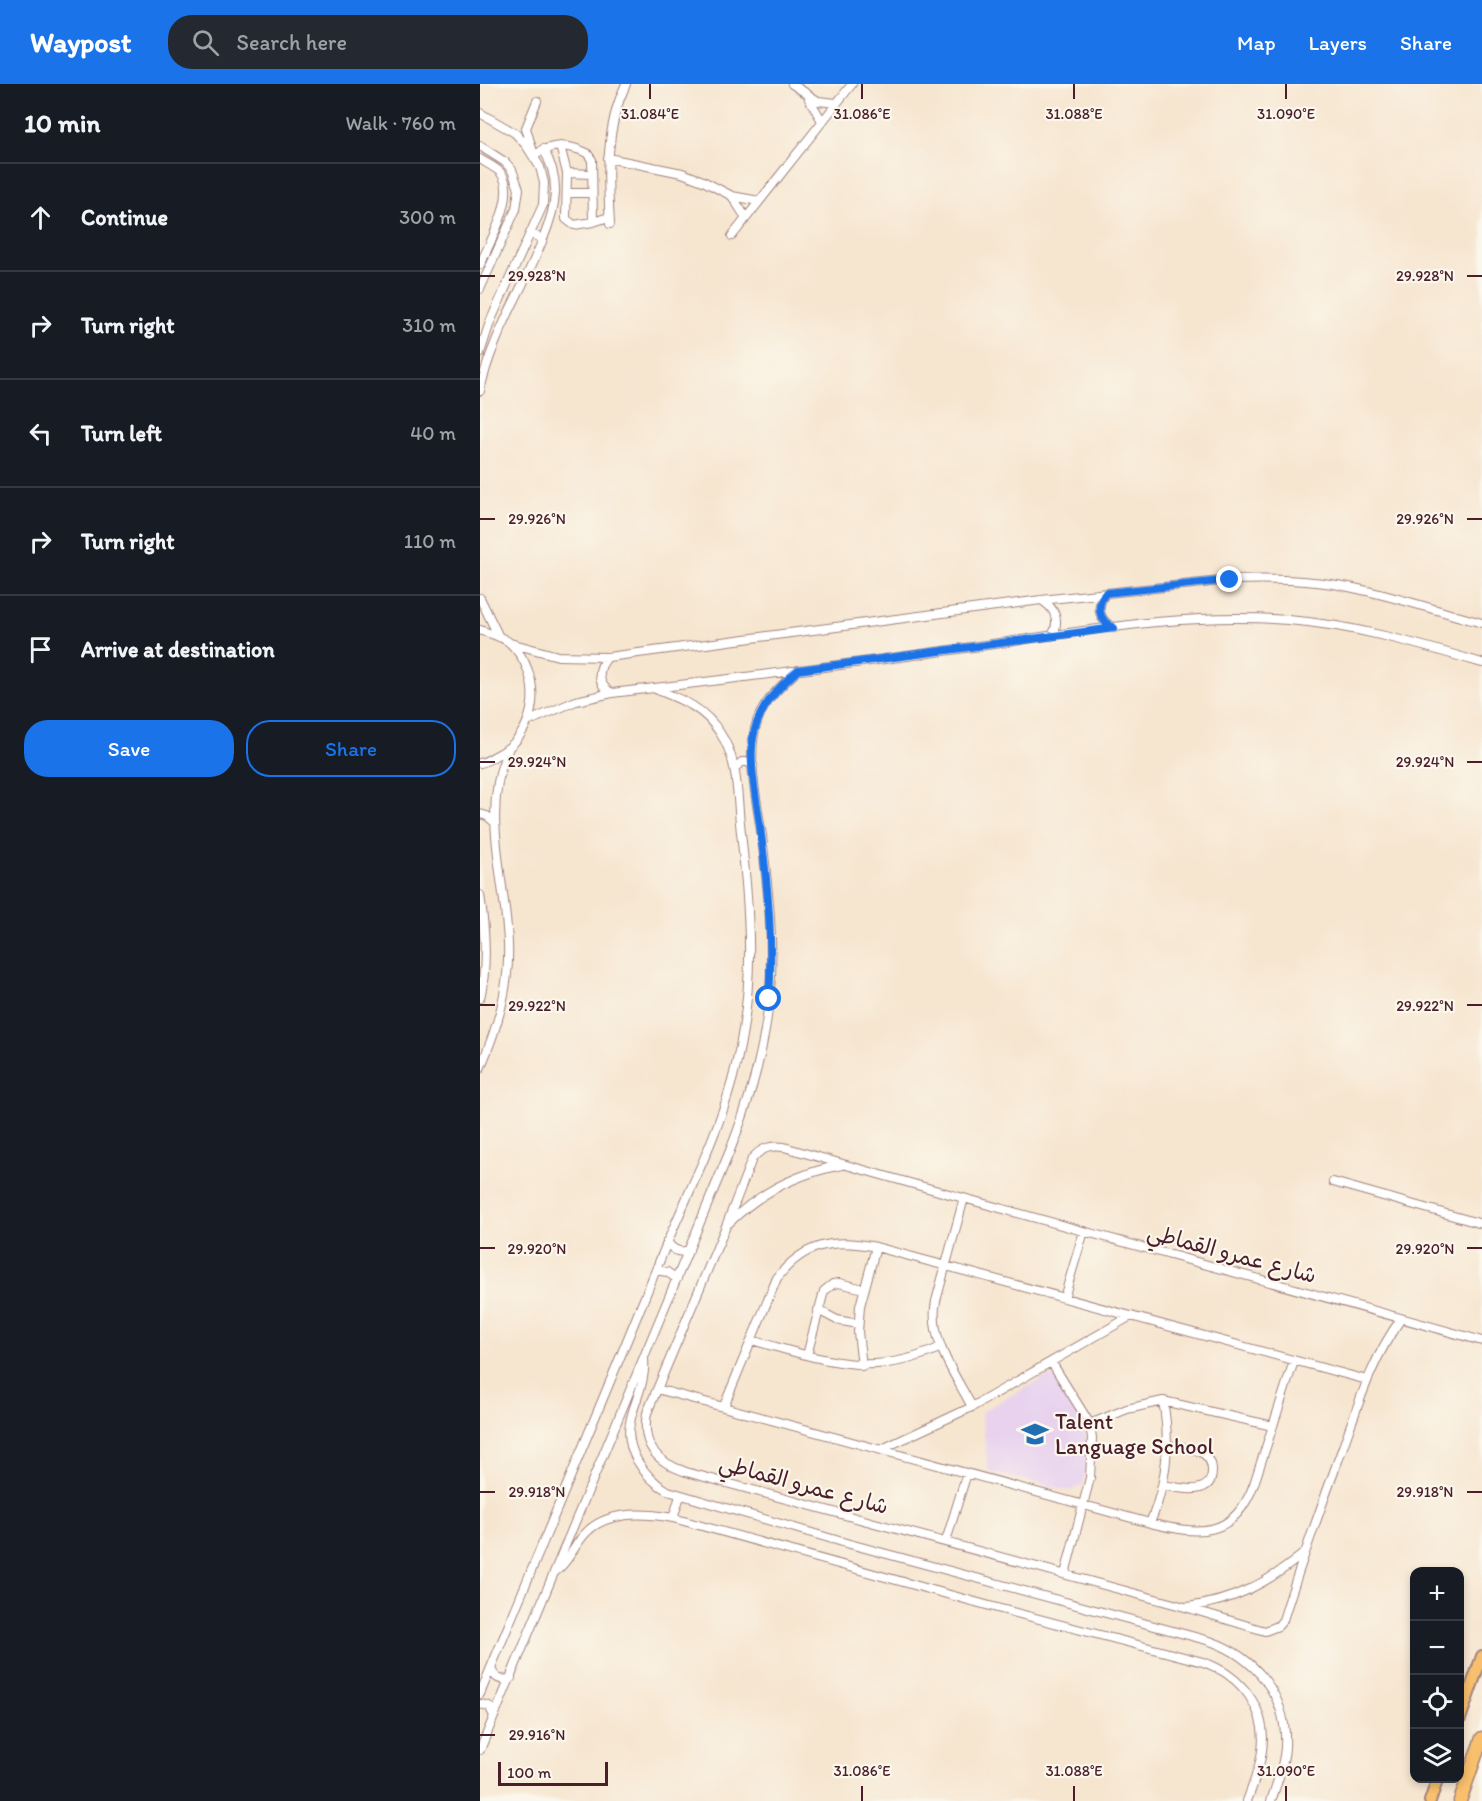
<!DOCTYPE html>
<html lang="en">
<head>
<meta charset="utf-8">
<style>
	body { margin:0; font-family:Itim,"Playpen Sans Arabic",sans-serif; background:#242831; color:#f1f3f6 }
	.controls { position:absolute; right:18px; bottom:18px; display:grid; overflow:hidden; border-radius:12px; box-shadow:0 3px 9px #0003 }
	.controls button { width:54px; height:54px; display:grid; place-items:center; padding:0; border:0; border-bottom:2px solid #363941; background:#171b24; color:#f1f3f6; font:30px sans-serif }
	.scale { position:absolute; left:18px; bottom:15px; width:110px; box-sizing:border-box; padding-left:6px; border:3px solid #4a1f2b; border-top:0; font-size:16px; line-height:21px; white-space:nowrap; color:#4a1f2b; -webkit-text-stroke:4px #fbf7ec; paint-order:stroke }
	.stop { position:absolute; width:18px; height:18px; margin:-14px; border:4px solid #1a73e8; border-radius:50%; background:#fff }
	.stop.end { background:#1a73e8; border-color:#fff; box-shadow:0 2px 6px #0008 }
	.list { margin:0; padding:0; list-style:none }
	h2 { display:flex; justify-content:space-between; align-items:center; height:78px; margin:0; padding:0 24px; font-size:26px }
	h2 small { font-size:20px; font-weight:400; color:#9ea1a6 }
	.list li { display:grid; grid-template-columns:39px 1fr auto; gap:18px; align-items:center; box-sizing:border-box; height:108px; padding:0 24px; border-top:2px solid #363941 }
	.list b { display:block; font-size:22px; white-space:nowrap }
	.list em { font-size:20px; font-style:normal; color:#9ea1a6 }
	.actions { display:flex; gap:12px; padding:18px 24px }
	.actions a { flex:1; padding:14px 0; border:2px solid #1a73e8; border-radius:24px; text-align:center; font-size:21px; color:#1a73e8 }
	.actions .main { background:#1a73e8; color:#fff }
	.icon { flex:none; width:33px; height:33px; fill:none; stroke:currentColor; stroke-width:2; stroke-linecap:round; stroke-linejoin:round }
	.map { position:relative; flex:none; width:1002px; height:1717px; overflow:hidden }
	header { display:flex; align-items:center; gap:36px; box-sizing:border-box; height:84px; padding:0 30px; background:#1a73e8; color:#fff }
	header strong { font-size:28px }
	nav { display:flex; gap:33px; margin-inline-start:auto; font-size:21px }
	.search { width:420px; height:54px; background:#242831; display:flex; align-items:center; gap:15px; box-sizing:border-box; padding:0 21px; border-radius:24px; color:#9ea1a6; font-size:22px }
	main { display:flex }
	aside { flex:1; background:#171b24 }
	.map>svg:first-child { display:block }
</style>
</head>
<body>
<header>
<strong>Waypost</strong>
<div class="search"><svg class="icon" aria-label="search" viewBox="0 0 24 24"><circle cx="10" cy="10" r="6"/><path d="M15 15l6 6"/></svg>Search here</div>
<nav><a>Map</a><a>Layers</a><a>Share</a></nav>
</header>
<main>
<aside>
<h2>10 min<small>Walk · 760 m</small></h2>
<ul class="list">
<li><svg class="icon" aria-label="ahead" viewBox="0 0 24 24"><path d="M12 20V5M6 11l6-6 6 6"/></svg><div><b>Continue</b></div><em>300 m</em></li>
<li><svg class="icon" aria-label="right" viewBox="0 0 24 24"><path d="M7 20v-9h11M14 6l5 5-5 5"/></svg><div><b>Turn right</b></div><em>310 m</em></li>
<li><svg class="icon" aria-label="left" viewBox="0 0 24 24"><path d="M17 20v-9H6M10 6l-5 5 5 5"/></svg><div><b>Turn left</b></div><em>40 m</em></li>
<li><svg class="icon" aria-label="right" viewBox="0 0 24 24"><path d="M7 20v-9h11M14 6l5 5-5 5"/></svg><div><b>Turn right</b></div><em>110 m</em></li>
<li><svg class="icon" aria-label="arrive" viewBox="0 0 24 24"><path d="M6 21V4h12l-3 4 3 4H6"/></svg><div><b>Arrive at destination</b></div></li>
</ul>
<div class="actions"><a class="main">Save</a><a>Share</a></div>
</aside>
<div class="map">
<svg width="1002" height="1717" viewBox="0 0 1002 1717">
	<rect width="100%" height="100%" fill="#fbf7ec"/>
	<filter id="ink" filterUnits="userSpaceOnUse"><feTurbulence type="fractalNoise" baseFrequency=".0167" numOctaves="2"/><feDisplacementMap in="SourceGraphic" scale="12" xChannelSelector="R" yChannelSelector="G"/><feConvolveMatrix kernelMatrix="1 2 1 2 8 2 1 2 1" color-interpolation-filters="sRGB"/></filter>
	<filter id="wash" filterUnits="userSpaceOnUse"><feTurbulence type="fractalNoise" baseFrequency=".008" numOctaves="4" result="noise"/><feDisplacementMap in="SourceGraphic" scale="24" xChannelSelector="R" yChannelSelector="G"/><feGaussianBlur stdDeviation="1.35" result="paint"/><feColorMatrix in="noise" values="0 0 0 0 0 0 0 0 0 0 0 0 0 0 0 0 0 1.4 0 .05"/><feComposite in="paint" operator="in"/></filter>
	<g filter="url(#wash)">
		<rect width="100%" height="100%" fill="#f6e5cf"/>
		<path fill="#e8d2ee" d="M 568,1292 L 575,1293 L 581,1299 L 604,1343 L 607,1358 L 608,1372 L 603,1401 L 590,1407 L 509,1388 L 501,1328 Z"/>
	</g>
	<g filter="url(#ink)">
		<g fill="none" stroke-linecap="round" stroke-linejoin="round">
			<defs>
				<path id="minor" d="M 312,0 L 338,17 L 356,19
					M 329,15 L 342,37
					M 0,29 L 35,49 L 46,61 L 60,83 L 64,99 L 63,121 L 10,238 L 0,269
					M 0,62 L 25,78 L 32,86 L 39,105 L 36,125 L 0,205
					M 80,62 L 87,89 L 86,135 L 94,141 L 113,138
					M 63,65 C 82,96 76,123 63,155
					M 53,68 L 46,44 L 57,17
					M 54,72 C 70,59 88,60 107,69 L 112,76 L 113,138 L 129,133
					M 128,74 L 202,89 L 223,97 L 252,112 L 279,117
					M 0,75 C 6,79 15,83 20,88 C 39,109 9,159 0,181
					M 87,89 L 112,90
					M 88,109 L 112,109
					M 252,112 L 266,134
					M 130,140 C 127,92 125,44 146,0
					M 252,152 L 372,0
					M 0,307 C 11,253 43,206 63,155 L 51,150
					M 626,509 C 615,522 619,537 634,544
					M 0,514 L 19,553
					M 561,516 C 576,524 580,538 572,552
					M 0,546 C 10,550 22,552 30,559 C 64,591 59,650 17,671 C 11,674 6,678 0,679
					M 30,559 L 78,572 L 128,573 L 561,516 L 750,496 C 790,495 830,495 869,503 C 914,512 958,527 1002,539
					M 128,573 C 116,585 117,601 132,609
					M 49,637 L 96,617 L 132,609 C 252,595 372,580 492,563 C 595,549 704,527 808,536 C 874,541 938,560 1002,579
					M 254,684 L 262,678 L 268,678 L 273,682
					M 0,730 L 7,732 L 13,737
					M 0,811 C 5,844 8,882 0,914
					M 0,985 C 17,944 30,904 28,860 C 26,796 0,727 28,666
					M 853,1098 L 1002,1140
					M 484,1114 L 456,1217 C 448,1255 475,1290 492,1323
					M 249,1139 C 281,1107 319,1089 362,1081
					M 187,1157 C 192,1166 199,1170 209,1166
					M 176,1186 L 187,1188 L 197,1195
					M 584,1214 L 604,1147
					M 338,1226 L 357,1236 L 378,1240
					M 921,1235 C 893,1273 879,1318 863,1363 C 842,1420 821,1478 803,1536 L 798,1542 L 785,1547 L 705,1523 L 206,1388 C 177,1378 161,1362 167,1329 L 246,1142 L 272,1075 C 281,1064 290,1061 304,1063 C 536,1131 770,1191 1002,1257
					M 271,1256 C 342,1275 390,1296 461,1263
					M 327,1271 L 344,1207 L 353,1200 L 359,1199 L 384,1205
					M 164,1275 C 166,1297 156,1314 151,1334 C 143,1364 163,1393 188,1407 L 366,1459 L 730,1557 C 775,1573 808,1612 805,1663 C 804,1681 797,1699 791,1717
					M 572,1279 L 610,1340 L 612,1354 L 610,1394 L 585,1490
					M 382,1282 L 378,1248 L 380,1222 L 396,1163
					M 177,1305 L 670,1439 C 718,1451 754,1455 774,1400 L 814,1277
					M 244,1322 L 297,1194 C 324,1159 354,1154 396,1163 L 887,1296
					M 610,1340 L 647,1325 L 683,1317 L 793,1342
					M 402,1365 L 492,1323 L 651,1232
					M 683,1401 C 699,1404 733,1414 732,1386 C 732,1380 729,1374 724,1370 C 715,1364 699,1363 688,1361
					M 193,1434 L 200,1412
					M 670,1439 C 687,1399 691,1360 683,1317
					M 466,1457 L 487,1389
					M 75,1488 C 89,1478 93,1463 104,1451 C 125,1426 164,1429 193,1434 L 517,1524 L 723,1578 C 761,1591 788,1625 782,1667 C 780,1684 773,1701 767,1717
					M 708,1523 C 753,1517 788,1499 823,1470
					M 11,1584 C 14,1594 21,1598 31,1594
					M 0,1610 C 60,1465 121,1321 180,1176 C 204,1116 235,1059 252,997 C 277,905 270,832 260,739 C 257,709 258,675 240,649 C 224,623 200,615 173,604
					M 0,1620 L 9,1622 L 14,1632
					M 0,1666 L 249,1069 C 272,1012 288,954 291,893 C 293,845 287,799 282,752 C 277,717 265,669 278,635 C 286,615 302,601 318,586"/>
				<path id="major" d="M 980,1635 L 1002,1572
					M 950,1717 L 958,1694"/>
				<path id="highway" d="M 980,1717 L 1002,1654"/>
			</defs>
			<use href="#minor" stroke="#a0827d" stroke-width="10"/>
			<use href="#major" stroke="#a0827d" stroke-width="14"/>
			<use href="#highway" stroke="#a0827d" stroke-width="15"/>
			<use href="#minor" stroke="#fff" stroke-width="8"/>
			<use href="#major" stroke="#f8bf6c" stroke-width="10"/>
			<use href="#highway" stroke="#f8bf6c" stroke-width="12"/>
		</g>
	</g>
	<g fill="none" stroke-linecap="round" stroke-linejoin="round" filter="url(#ink)">
		<path stroke="#1a73e8" stroke-width="8" d="M 289,915 C 293,859 288,805 281,750 C 278,720 267,679 274,649 C 280,622 298,604 318,586 L 634,544 C 619,537 615,522 626,509 L 750,496"/>
	</g>
	<path fill="none" stroke="#4a1f2b" stroke-width="2" d="M 170,0 L 170,15M 382,0 L 382,15M 594,0 L 594,15M 806,0 L 806,15M 0,192 L 15,192M 987,192 L 1002,192M 0,435 L 15,435M 987,435 L 1002,435M 0,678 L 15,678M 987,678 L 1002,678M 0,921 L 15,921M 987,921 L 1002,921M 0,1164 L 15,1164M 987,1164 L 1002,1164M 0,1408 L 15,1408M 987,1408 L 1002,1408M 0,1651 L 15,1651M 382,1702 L 382,1717M 594,1702 L 594,1717M 806,1702 L 806,1717"/>
	<defs>
		<symbol id="school-bare" viewBox="-9 -9 18 18"><path d="M0-5L7-2L0 1L-7-2ZM-4 1L0 2.5L4 1V4Q0 6-4 4Z" fill="#1f6fb2" stroke="#fbf7ec" stroke-width="2.5" paint-order="stroke"/></symbol>
	</defs>
	<g fill-rule="evenodd">
		<use href="#school-bare" x="536" y="1331" width="38" height="38"/>
	</g>
	<g text-anchor="middle" stroke-width="4.5" stroke-linejoin="round" paint-order="stroke">
		<g font-size="22" fill="#4a1f2b" stroke="#fbf7ec">
			<text transform="translate(752 1169) rotate(15)" y="8">شارع عمرو القماطي</text>
			<text transform="translate(324 1400) rotate(15)" y="8">شارع عمرو القماطي</text>
		</g>
		<g font-size="22" fill="#4a1f2b" stroke="#fbf7ec" text-anchor="start">
			<text x="575" y="1345">Talent<tspan x="575" dy="25">Language School</tspan></text>
		</g>
	</g>
	<g font-size="15" text-anchor="middle" fill="#4a1f2b" stroke="#fbf7ec" stroke-width="4.5" stroke-linejoin="round" paint-order="stroke">
		<text x="170" y="35">31.084°E</text>
		<text x="382" y="35">31.086°E</text>
		<text x="594" y="35">31.088°E</text>
		<text x="806" y="35">31.090°E</text>
		<text x="57" y="197">29.928°N</text>
		<text x="945" y="197">29.928°N</text>
		<text x="57" y="440">29.926°N</text>
		<text x="945" y="440">29.926°N</text>
		<text x="57" y="683">29.924°N</text>
		<text x="945" y="683">29.924°N</text>
		<text x="57" y="927">29.922°N</text>
		<text x="945" y="927">29.922°N</text>
		<text x="57" y="1170">29.920°N</text>
		<text x="945" y="1170">29.920°N</text>
		<text x="57" y="1413">29.918°N</text>
		<text x="945" y="1413">29.918°N</text>
		<text x="57" y="1656">29.916°N</text>
		<text x="382" y="1692">31.086°E</text>
		<text x="594" y="1692">31.088°E</text>
		<text x="806" y="1692">31.090°E</text>
	</g>
</svg>
<div class="controls">
<button>+</button>
<button>−</button>
<button><svg class="icon" aria-label="locate" viewBox="0 0 24 24"><circle cx="12" cy="12" r="6"/><path d="M12 2v4M12 18v4M2 12h4M18 12h4"/></svg></button>
<button><svg class="icon" aria-label="layers" viewBox="0 0 24 24"><path d="M12 4l9 5-9 5-9-5zM3 14l9 5 9-5"/></svg></button>
</div>
<div class="scale">100 m</div>
<div class="stop" style="left:289px;top:915px"></div>
<div class="stop end" style="left:750px;top:496px"></div>
</div>
</main>
</body>
</html>
